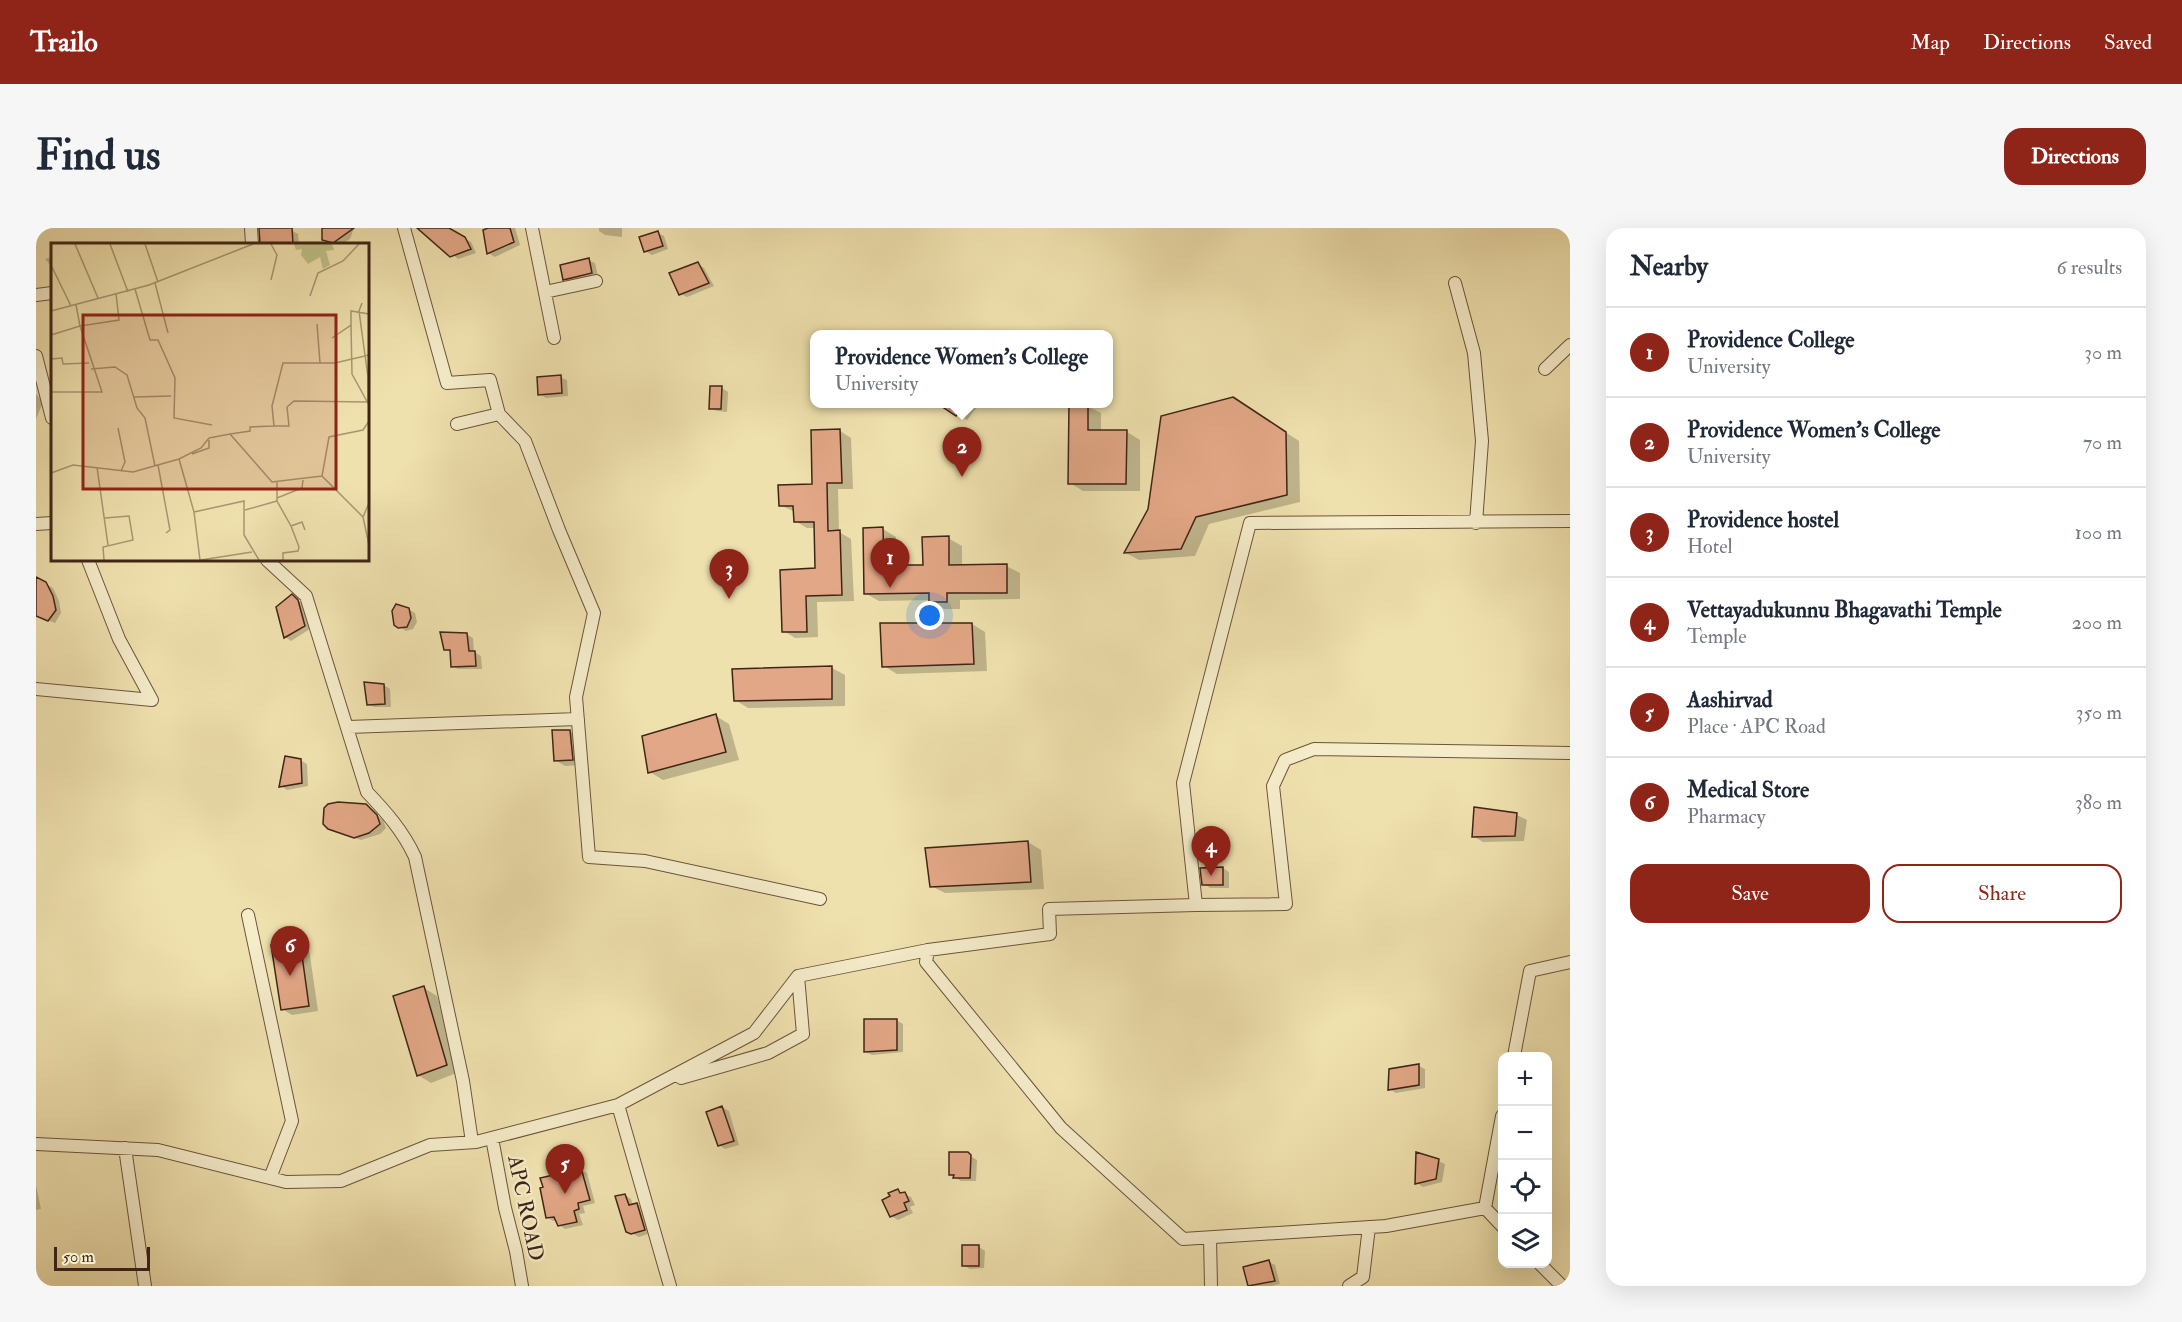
<!DOCTYPE html>
<html lang="en">
<head>
<meta charset="utf-8">
<style>
	body { margin:0; font-family:"IM FELL Double Pica",serif; background:#f6f6f7; color:#1f2937 }
	.controls { position:absolute; right:18px; bottom:18px; display:grid; overflow:hidden; border-radius:12px; box-shadow:0 6px 24px #0002 }
	.controls button { width:54px; height:54px; display:grid; place-items:center; padding:0; border:0; border-bottom:2px solid #e0e1e3; background:#fff; color:#1f2937; font:30px sans-serif }
	.scale { position:absolute; left:18px; bottom:15px; width:96px; box-sizing:border-box; padding-left:6px; border:3px solid #3f2516; border-top:0; font-size:16px; line-height:21px; white-space:nowrap; color:#3f2516; -webkit-text-stroke:4px #f5ecca; paint-order:stroke }
	.you { position:absolute; left:894px; top:388px; width:21px; height:21px; margin:-15px; border:4px solid #fff; border-radius:50%; background:#1a73e8; box-shadow:0 0 0 9px #1a73e833 }
	.badge { display:grid; place-items:center; width:39px; height:39px; border-radius:50%; background:#8f2418; color:#fff; font-size:20px; font-weight:700 }
	.pin { position:absolute; translate:-50% -50px; filter:drop-shadow(0 2px 3px #0008) }
	.pin::after { content:''; position:absolute; top:32px; width:21px; height:18px; background:inherit; clip-path:polygon(0 0,100% 0,50% 100%) }
	.popup { position:absolute; left:774px; top:102px; width:303px; height:78px; box-sizing:border-box; display:grid; place-content:center; border-radius:12px; background:#fff; filter:drop-shadow(0 2px 4px #0005); font-size:20px; white-space:nowrap; color:#747a83 }
	.popup b { font-size:22px; color:#1f2937 }
	.popup::after { content:''; position:absolute; left:50%; top:100%; margin-left:-12px; border:12px solid transparent; border-top-color:#fff }
	.list { margin:0; padding:0; list-style:none }
	h2 { display:flex; justify-content:space-between; align-items:center; height:78px; margin:0; padding:0 24px; font-size:26px }
	h2 small { font-size:20px; font-weight:400; color:#747a83 }
	.list li { display:grid; grid-template-columns:39px 1fr auto; gap:18px; align-items:center; box-sizing:border-box; height:90px; padding:0 24px; border-top:2px solid #e0e1e3 }
	.list b { display:block; font-size:22px; white-space:nowrap }
	.list p { margin:0; font-size:20px; white-space:nowrap; color:#747a83 }
	.list em { font-size:20px; font-style:normal; color:#747a83 }
	.actions { display:flex; gap:12px; padding:18px 24px }
	.actions a { flex:1; padding:14px 0; border:2px solid #8f2418; border-radius:18px; text-align:center; font-size:21px; color:#8f2418 }
	.actions .main { background:#8f2418; color:#fff }
	.icon { flex:none; width:33px; height:33px; fill:none; stroke:currentColor; stroke-width:2; stroke-linecap:round; stroke-linejoin:round }
	.map { position:relative; flex:none; width:1534px; height:1058px; overflow:hidden; border-radius:18px }
	header { display:flex; align-items:center; gap:36px; box-sizing:border-box; height:84px; padding:0 30px; background:#8f2418; color:#fff }
	header strong { font-size:28px }
	nav { display:flex; gap:33px; margin-inline-start:auto; font-size:21px }
	.intro { display:flex; align-items:center; justify-content:space-between; box-sizing:border-box; height:144px; padding:0 36px }
	h1 { margin:0; font-size:42px }
	.button { padding:15px 27px; border-radius:18px; background:#8f2418; color:#fff; font-size:21px; font-weight:700 }
	main { display:flex; gap:36px; padding:0 36px }
	aside { flex:1; background:#fff; border-radius:18px; box-shadow:0 6px 24px #0002 }
	.map>svg:first-child { display:block }
</style>
</head>
<body>
<header>
<strong>Trailo</strong>
<nav><a>Map</a><a>Directions</a><a>Saved</a></nav>
</header>
<div class="intro"><h1>Find us</h1><a class="button">Directions</a></div>
<main>
<div class="map">
<svg width="1534" height="1058" viewBox="0 0 1534 1058">
	<rect width="100%" height="100%" fill="#efe1ae"/>
	<filter id="stains"><feTurbulence type="fractalNoise" baseFrequency=".00333" numOctaves="4"/><feColorMatrix values="0 0 0 0 .2 0 0 0 0 .09 0 0 0 0 .02 0 0 0 .5 -.17"/></filter>
	<radialGradient id="worn" r=".72"><stop offset=".6" stop-color="#630" stop-opacity="0"/><stop offset="1" stop-color="#630" stop-opacity=".3"/></radialGradient>
	<path fill="#0003" d="M 226,0 L 248,0 L 255,2 L 262,6 L 263,16 L 225,16 Z
		M 288,0 L 318,0 L 314,11 L 306,16 L 294,15 L 287,11 Z
		M 385,0 L 410,0 L 435,14 L 440,25 L 422,31 Z
		M 456,0 L 479,0 L 484,17 L 459,29 L 452,25 Z
		M 563,0 L 586,0 L 586,9 L 569,7 L 563,3 Z
		M 622,5 L 628,8 L 632,21 L 616,27 L 609,23 Z
		M 16,29 L 16,39 L 9,31 Z
		M 552,32 L 559,35 L 562,48 L 535,54 L 528,51 Z
		M 662,36 L 668,40 L 678,58 L 651,69 L 645,66 Z
		M 524,149 L 531,152 L 532,168 L 510,170 L 504,166 Z
		M 686,160 L 692,164 L 691,184 L 681,183 L 675,180 Z
		M 0,166 L 7,174 L 0,191 Z
		M 905,176 L 943,176 L 931,192 Z
		M 1051,178 L 1065,185 L 1065,204 L 1091,204 L 1104,212 L 1104,263 L 1047,263 L 1034,255 Z
		M 1211,179 L 1263,213 L 1264,274 L 1173,296 L 1159,328 L 1103,332 L 1090,325 Z
		M 804,203 L 815,210 L 817,261 L 802,261 L 803,304 L 815,311 L 818,373 L 781,374 L 782,409 L 759,410 L 748,403 L 781,342 L 779,300 L 771,300 L 759,293 L 759,284 L 744,277 L 778,257 Z
		M 847,301 L 860,309 L 861,339 L 888,339 L 912,310 L 926,318 L 926,338 L 970,338 L 984,345 L 984,371 L 924,372 L 924,381 L 908,381 L 895,372 L 843,373 L 829,365 Z
		M 0,350 L 17,360 L 23,373 L 25,385 L 19,395 L 0,388 Z
		M 256,368 L 268,377 L 274,401 L 255,413 L 249,409 Z
		M 372,381 L 379,385 L 381,394 L 377,401 L 370,403 L 359,396 Z
		M 936,396 L 949,404 L 951,443 L 861,446 L 848,438 Z
		M 430,406 L 437,410 L 438,424 L 445,428 L 446,441 L 422,441 L 416,438 L 416,425 L 409,421 Z
		M 796,440 L 809,447 L 809,478 L 712,480 L 699,472 Z
		M 348,457 L 354,461 L 355,479 L 338,479 L 332,476 Z
		M 680,488 L 693,496 L 703,532 L 627,552 L 614,544 Z
		M 534,503 L 544,509 L 546,537 L 529,538 L 519,532 Z
		M 264,532 L 271,536 L 272,558 L 251,562 L 245,558 Z
		M 332,580 L 347,592 L 350,600 L 344,606 L 325,612 L 300,604 Z
		M 1481,587 L 1491,592 L 1488,613 L 1447,614 L 1437,608 Z
		M 992,614 L 1005,622 L 1008,661 L 909,665 L 895,658 Z
		M 1187,640 L 1193,644 L 1193,660 L 1174,660 L 1168,656 Z
		M 263,715 L 273,721 L 282,783 L 256,787 L 246,781 Z
		M 388,760 L 401,768 L 423,844 L 395,855 L 382,847 Z
		M 860,792 L 867,796 L 867,824 L 836,827 L 830,824 Z
		M 1383,838 L 1389,841 L 1389,860 L 1360,865 L 1353,861 L 1355,843 Z
		M 686,879 L 693,883 L 703,917 L 689,921 L 683,917 Z
		M 931,926 L 941,932 L 940,953 L 925,953 L 915,947 Z
		M 1402,933 L 1409,936 L 1406,954 L 1387,959 L 1381,955 Z
		M 529,934 L 535,938 L 537,944 L 545,942 L 551,945 L 559,975 L 547,978 L 549,985 L 543,986 L 547,997 L 529,1001 L 523,997 L 521,992 L 517,993 L 511,989 Z
		M 0,957 L 5,981 L 0,982 Z
		M 862,963 L 875,969 L 879,977 L 874,979 L 877,985 L 862,992 L 855,988 Z
		M 589,967 L 595,971 L 597,977 L 601,976 L 608,980 L 615,1005 L 603,1009 L 591,1003 Z
		M 943,1019 L 949,1023 L 948,1040 L 934,1041 L 927,1037 Z
		M 1233,1034 L 1239,1037 L 1244,1056 L 1236,1058 L 1214,1058 L 1209,1040 Z"/>
	<path fill="#e2a786" stroke="#3f2516" stroke-width="1.5" d="M 223,0 L 256,0 L 257,16 L 224,16 Z
		M 286,0 L 318,0 L 297,15 L 286,12 Z
		M 381,0 L 413,0 L 429,9 L 435,21 L 414,29 Z
		M 452,0 L 474,0 L 478,14 L 451,26 L 447,2 Z
		M 622,3 L 627,18 L 608,24 L 603,9 Z
		M 553,30 L 556,45 L 527,52 L 524,37 Z
		M 662,34 L 673,55 L 643,67 L 633,45 Z
		M 525,147 L 526,165 L 502,167 L 501,149 Z
		M 674,158 L 686,158 L 685,181 L 673,181 Z
		M 1197,169 L 1250,204 L 1251,267 L 1160,289 L 1145,321 L 1088,325 L 1112,281 L 1125,188 Z
		M 902,176 L 929,176 L 920,188 Z
		M 1033,176 L 1052,176 L 1052,202 L 1091,202 L 1090,256 L 1032,256 Z
		M 804,201 L 806,255 L 791,255 L 792,303 L 804,302 L 806,367 L 770,368 L 771,404 L 746,404 L 744,342 L 779,340 L 778,294 L 758,294 L 757,278 L 743,278 L 742,257 L 776,256 L 775,202 Z
		M 847,299 L 848,337 L 887,337 L 886,309 L 913,308 L 913,337 L 971,336 L 971,365 L 911,365 L 911,374 L 893,374 L 893,365 L 828,366 L 827,300 Z
		M 0,349 L 10,354 L 17,368 L 20,382 L 12,393 L 0,388 Z
		M 256,366 L 262,372 L 269,398 L 248,410 L 240,379 Z
		M 360,376 L 373,380 L 375,390 L 371,399 L 362,400 L 358,397 L 356,383 Z
		M 844,395 L 936,395 L 938,436 L 846,439 Z
		M 404,404 L 431,405 L 433,423 L 439,423 L 440,438 L 415,439 L 414,422 L 408,422 Z
		M 796,438 L 796,471 L 698,473 L 696,441 Z
		M 328,454 L 348,456 L 349,476 L 331,477 Z
		M 680,486 L 690,524 L 612,545 L 606,508 Z
		M 516,502 L 534,502 L 537,532 L 518,533 Z
		M 249,528 L 265,531 L 266,555 L 243,559 Z
		M 302,574 L 330,576 L 341,587 L 344,596 L 333,605 L 318,610 L 292,601 L 287,596 L 288,580 L 292,576 Z
		M 1438,579 L 1481,585 L 1479,608 L 1436,609 Z
		M 992,613 L 995,654 L 894,659 L 889,620 Z
		M 1187,639 L 1187,657 L 1166,657 L 1164,640 Z
		M 264,713 L 273,778 L 245,782 L 235,717 Z
		M 388,758 L 411,837 L 381,848 L 357,768 Z
		M 828,791 L 861,791 L 861,822 L 828,824 Z
		M 1383,836 L 1383,857 L 1352,862 L 1353,841 Z
		M 686,878 L 698,913 L 682,918 L 670,884 Z
		M 913,924 L 932,924 L 935,927 L 934,950 L 917,950 L 918,947 L 913,947 Z
		M 1380,924 L 1403,931 L 1400,951 L 1379,956 Z
		M 529,933 L 532,944 L 545,940 L 554,972 L 542,975 L 543,981 L 538,983 L 541,994 L 522,998 L 518,989 L 510,990 L 504,960 L 507,959 L 504,950 L 522,946 L 518,937 Z
		M 862,961 L 864,965 L 869,964 L 873,973 L 868,975 L 871,982 L 854,989 L 846,972 L 854,968 L 852,965 Z
		M 589,966 L 593,977 L 601,975 L 609,1002 L 595,1006 L 590,1004 L 579,968 Z
		M 926,1017 L 943,1017 L 943,1038 L 926,1038 Z
		M 1233,1032 L 1239,1053 L 1212,1058 L 1207,1039 Z"/>
	<g fill="none" stroke-linecap="round" stroke-linejoin="round">
		<defs>
			<path id="minor" d="M 215,0 L 216,16
				M 368,0 L 411,155 L 454,152 L 463,186 L 489,213 L 523,302 L 558,385 L 540,469 L 553,629 L 609,633 L 784,671
				M 496,0 L 518,110
				M 1419,55 L 1438,125 L 1446,213 L 1440,295
				M 509,64 L 560,53
				M 0,67 L 16,65
				M 0,128 L 16,190
				M 1509,141 L 1534,117
				M 421,196 L 463,186
				M 0,296 L 16,295
				M 231,332 L 270,368 L 331,564 C 350,584 367,603 379,629 L 427,853 L 436,914
				M 0,461 L 116,472 L 83,411 L 52,332
				M 312,499 L 542,491
				M 1160,677 L 1250,676 L 1237,558 L 1249,532 L 1278,521 L 1534,525
				M 212,687 L 256,893 L 234,950
				M 762,748 L 892,722
				M 1478,828 L 1494,743 L 1534,734
				M 645,850 L 732,825 L 767,806 L 762,748
				M 582,877 L 634,1058
				M 1466,888 L 1449,980 L 1466,998
				M 456,910 L 469,980 L 480,1023 L 486,1058
				M 0,916 L 122,922 L 250,954 L 305,953 L 394,917 L 440,914 L 582,877 L 718,805 L 762,748
				M 89,920 L 109,1058
				M 1449,980 L 1350,998 L 1147,1011 L 1025,900 L 890,734 L 892,722 L 1014,706 L 1013,681 L 1160,677 L 1147,555 L 1214,295 L 1534,293
				M 1174,1010 L 1175,1058
				M 1504,1036 L 1526,1058
				M 1313,1058 L 1327,1049 L 1333,999"/>
		</defs>
		<use href="#minor" stroke="#6b543c" stroke-width="14"/>
		<use href="#minor" stroke="#f5ecca" stroke-width="12"/>
	</g>
	<g text-anchor="middle" stroke-width="4.5" stroke-linejoin="round" paint-order="stroke">
		<g font-size="21" fill="#3f2516" stroke="#f5ecca">
			<text transform="translate(490 980) rotate(78)" y="7">APC ROAD</text>
		</g>
	</g>
	<g transform="translate(15 15)">
		<rect width="318" height="318" fill="#efe1ae"/>
		<path d="M 243,1 L 281,1 L 283,7 L 275,8 L 279,22 L 272,26 L 269,14 L 257,21 L 250,12 L 251,6 L 245,7 Z" fill="#bfc186"/>
		<path fill="none" stroke="#a99671" stroke-width="1.5" d="M 24,1 L 47,55M 59,1 L 77,49M 94,1 L 107,39M 0,22 L 20,63M 220,37 L 226,12 L 220,1M 104,40 L 117,90M 84,46 L 99,97 L 107,97 L 124,135 L 123,175 L 161,182M 259,53 L 267,30 L 292,18 L 308,1M 0,68 L 98,42 L 202,1M 266,81 L 269,120M 300,82 L 301,131 L 318,162M 0,92 L 29,83 L 25,62M 281,95 L 300,82 L 300,68 L 318,71M 0,116 L 11,115 L 12,121 L 38,120M 40,126 L 64,124 L 76,132 L 86,165 L 94,175 L 104,223M 0,149 L 51,149 L 29,83 L 68,77 L 65,51M 83,154 L 120,153M 223,183 L 238,183 L 236,164 L 243,158 L 317,159 L 317,134 L 308,68 L 311,60M 67,185 L 74,219 L 70,228M 158,195 L 179,191M 141,211 L 158,205 L 158,197M 128,216 L 143,269 L 149,317M 107,222 L 119,287 L 115,290M 46,224 L 57,302M 0,230 L 22,222 L 82,229 L 128,216 L 150,205 L 158,195M 271,233 L 221,239 L 179,191 L 199,188 L 199,184 L 223,183 L 221,163 L 232,120 L 284,120 L 318,112M 226,238 L 226,258 L 240,283M 226,255 L 251,245 L 252,237M 318,260 L 312,274 L 318,302M 194,267 L 226,258M 143,269 L 193,258 L 193,292 L 208,317M 312,274 L 271,233 L 278,194 L 312,187 L 318,178M 53,317 L 52,304 L 82,297 L 78,273 L 54,275M 150,317 L 201,309M 232,317 L 232,310 L 247,308 L 248,304 L 240,283 L 251,279 L 254,287"/>
		<path fill="#8f2418" fill-opacity="0.15" stroke="#8f2418" stroke-width="3" d="M 32,72 L 285,72 L 285,246 L 32,246 Z"/>
		<rect width="318" height="318" fill="none" stroke="#3f2516" stroke-width="3"/>
	</g>
	<rect width="100%" height="100%" filter="url(#stains)"/>
	<rect width="100%" height="100%" fill="url(#worn)"/>
</svg>
<div class="controls">
<button>+</button>
<button>−</button>
<button><svg class="icon" aria-label="locate" viewBox="0 0 24 24"><circle cx="12" cy="12" r="6"/><path d="M12 2v4M12 18v4M2 12h4M18 12h4"/></svg></button>
<button><svg class="icon" aria-label="layers" viewBox="0 0 24 24"><path d="M12 4l9 5-9 5-9-5zM3 14l9 5 9-5"/></svg></button>
</div>
<div class="scale">50 m</div>
<div class="you"></div>
<div class="pin badge" style="left:854px;top:360px">1</div>
<div class="pin badge" style="left:926px;top:249px">2</div>
<div class="popup"><b>Providence Women's College</b>University</div>
<div class="pin badge" style="left:693px;top:371px">3</div>
<div class="pin badge" style="left:1175px;top:648px">4</div>
<div class="pin badge" style="left:529px;top:966px">5</div>
<div class="pin badge" style="left:254px;top:748px">6</div>
</div>
<aside>
<h2>Nearby<small>6 results</small></h2>
<ul class="list">
<li><span class="badge">1</span><div><b>Providence College</b><p>University</p></div><em>30 m</em></li>
<li><span class="badge">2</span><div><b>Providence Women's College</b><p>University</p></div><em>70 m</em></li>
<li><span class="badge">3</span><div><b>Providence hostel</b><p>Hotel</p></div><em>100 m</em></li>
<li><span class="badge">4</span><div><b>Vettayadukunnu Bhagavathi Temple</b><p>Temple</p></div><em>200 m</em></li>
<li><span class="badge">5</span><div><b>Aashirvad</b><p>Place · APC Road</p></div><em>350 m</em></li>
<li><span class="badge">6</span><div><b>Medical Store</b><p>Pharmacy</p></div><em>380 m</em></li>
</ul>
<div class="actions"><a class="main">Save</a><a>Share</a></div>
</aside>
</main>
</body>
</html>
